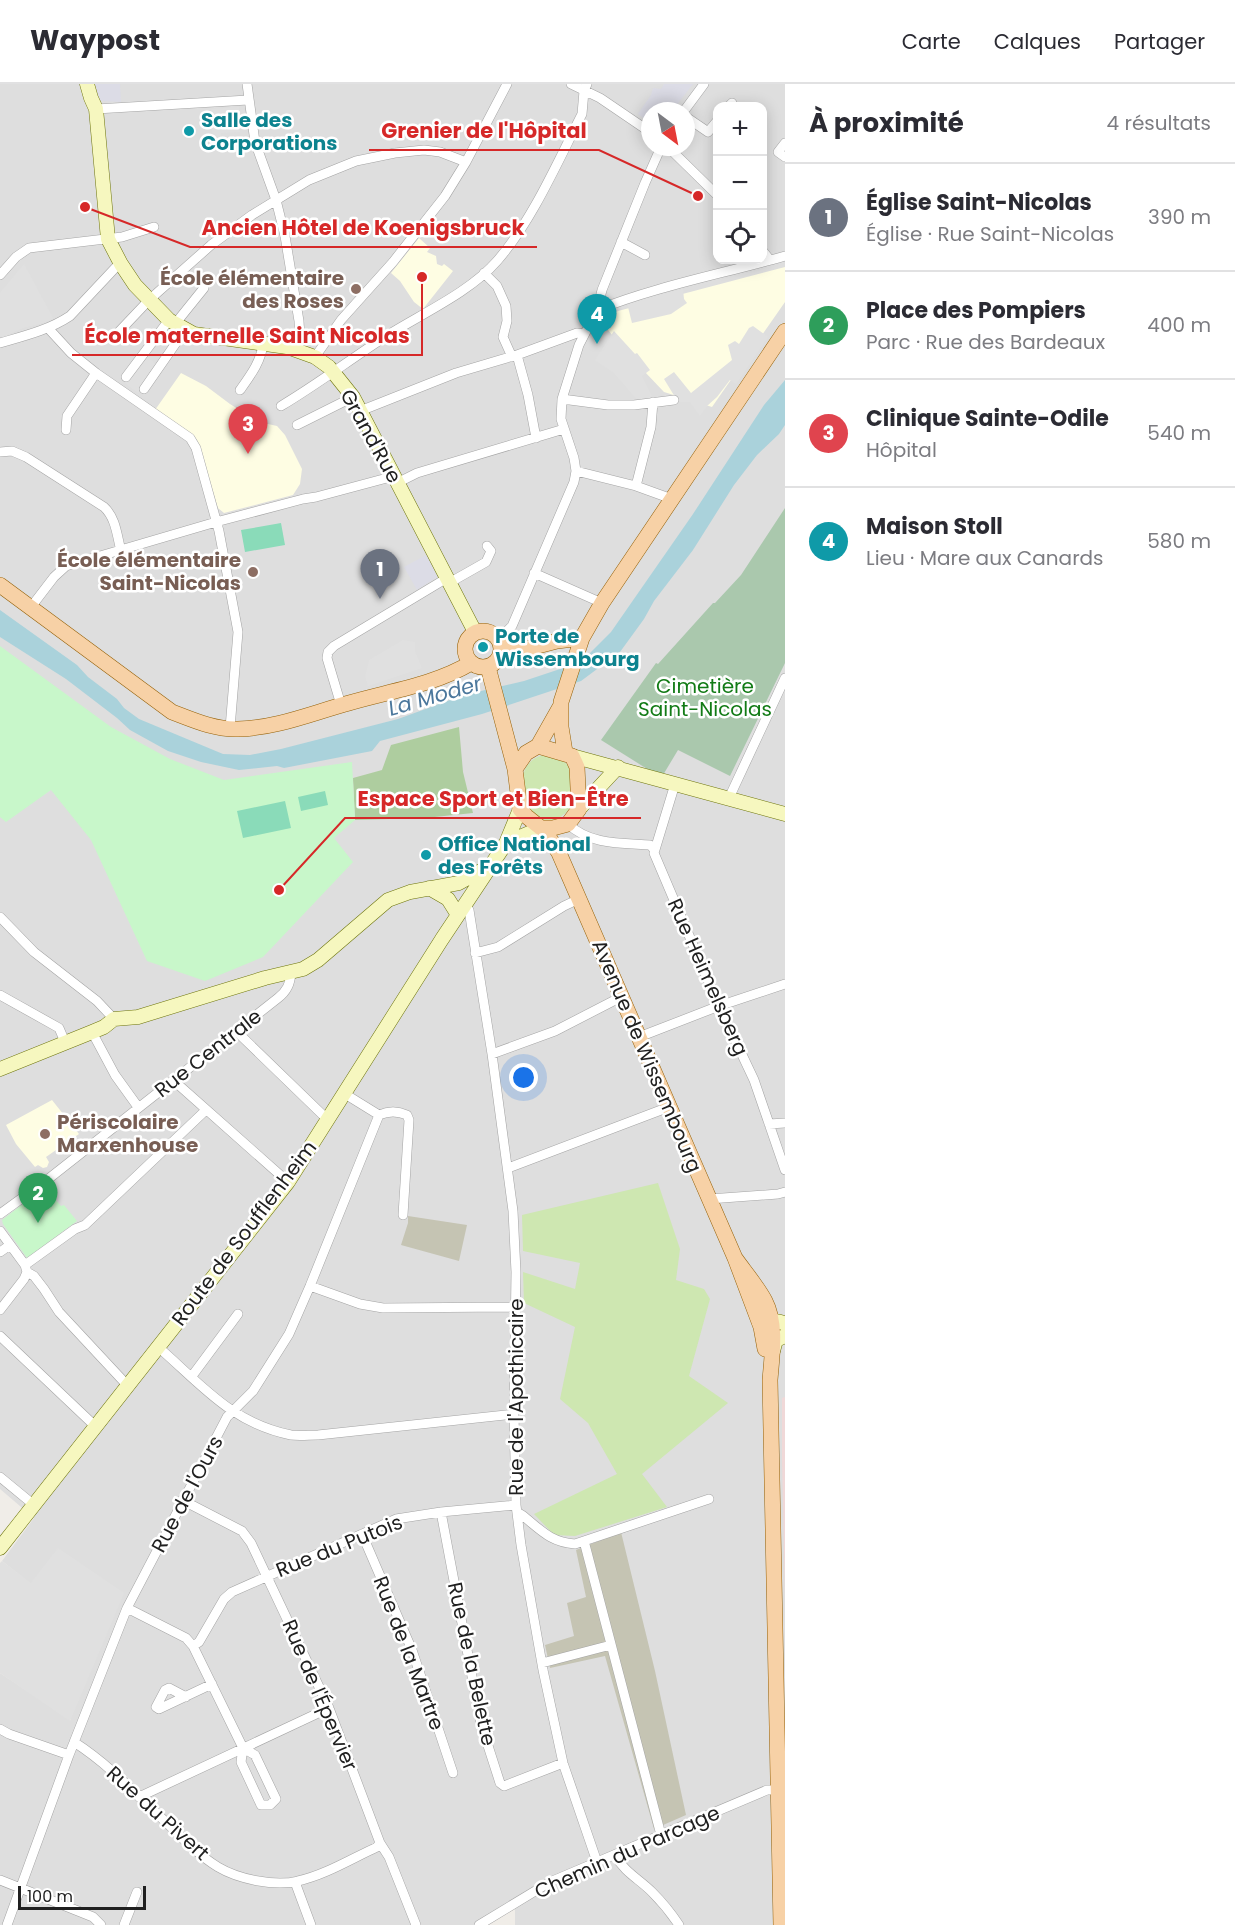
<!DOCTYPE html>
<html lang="fr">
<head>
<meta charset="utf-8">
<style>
	body { margin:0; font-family:Poppins,sans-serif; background:#f2f2f3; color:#2b2b33 }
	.controls { position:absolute; right:18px; top:18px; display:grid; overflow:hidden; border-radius:12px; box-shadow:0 3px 15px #0003 }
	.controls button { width:54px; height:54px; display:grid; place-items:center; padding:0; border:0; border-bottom:2px solid #e1e1e2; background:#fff; color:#2b2b33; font:30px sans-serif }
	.compass { position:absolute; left:641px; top:18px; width:54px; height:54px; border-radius:50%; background:#fff; box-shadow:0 3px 15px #0003; rotate:148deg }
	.scale { position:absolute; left:18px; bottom:15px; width:128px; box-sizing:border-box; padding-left:6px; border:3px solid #202020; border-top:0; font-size:16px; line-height:21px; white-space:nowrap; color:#202020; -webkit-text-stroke:4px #fff; paint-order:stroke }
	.you { position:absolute; left:524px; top:994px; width:21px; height:21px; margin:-15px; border:4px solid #fff; border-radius:50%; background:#1a73e8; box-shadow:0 0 0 9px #1a73e833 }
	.badge { display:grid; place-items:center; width:39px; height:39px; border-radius:50%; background:#7c3aed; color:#fff; font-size:20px; font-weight:700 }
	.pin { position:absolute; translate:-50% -50px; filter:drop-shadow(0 2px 3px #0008) }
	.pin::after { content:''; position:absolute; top:32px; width:21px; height:18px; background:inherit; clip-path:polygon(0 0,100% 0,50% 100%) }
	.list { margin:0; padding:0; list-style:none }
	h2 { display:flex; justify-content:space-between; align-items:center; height:78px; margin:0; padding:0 24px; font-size:26px }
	h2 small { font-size:20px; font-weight:400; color:#7c7c81 }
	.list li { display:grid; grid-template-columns:39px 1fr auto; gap:18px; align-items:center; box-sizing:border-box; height:108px; padding:0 24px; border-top:2px solid #e1e1e2 }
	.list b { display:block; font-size:22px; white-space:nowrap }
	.list p { margin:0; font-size:20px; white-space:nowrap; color:#7c7c81 }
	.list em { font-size:20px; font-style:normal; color:#7c7c81 }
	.icon { flex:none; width:33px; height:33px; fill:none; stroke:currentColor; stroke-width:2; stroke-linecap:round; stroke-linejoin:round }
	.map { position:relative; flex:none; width:785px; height:1841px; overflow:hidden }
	header { display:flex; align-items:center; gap:36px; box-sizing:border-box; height:84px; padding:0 30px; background:#fff; border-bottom:2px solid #e1e1e2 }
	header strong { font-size:28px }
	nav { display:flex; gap:33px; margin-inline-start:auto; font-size:21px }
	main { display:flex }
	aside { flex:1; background:#fff }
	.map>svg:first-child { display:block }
</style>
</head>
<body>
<header>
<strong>Waypost</strong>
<nav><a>Carte</a><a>Calques</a><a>Partager</a></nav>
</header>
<main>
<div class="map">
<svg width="785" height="1841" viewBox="0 0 785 1841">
	<rect width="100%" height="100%" fill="#f0ede8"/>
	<path fill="#dedede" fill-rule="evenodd" d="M 0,0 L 785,0 L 785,1841 L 515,1841 L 515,1825 L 483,1841 L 0,1841 L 0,1589 L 71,1636 L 31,1500 L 2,1477 L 34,1434 L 0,1405 ZM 718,22 L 762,22 L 762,176 L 718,176 ZM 650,27 L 686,27 L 686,63 L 650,63 Z"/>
	<path fill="#f0d8d8" d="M 785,1313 L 785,1513 L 782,1376 L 782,1314 Z"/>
	<path fill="#fefde3" d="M 419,154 L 430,164 L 427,168 L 436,172 L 437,180 L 442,182 L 444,180 L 453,187 L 423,225 L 414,218 L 400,197 L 391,189 Z
		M 785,183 L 785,218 L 712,323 L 664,308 L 625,267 L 600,236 L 618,227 Z
		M 181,289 L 206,302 L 230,320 L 259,338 L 277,342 L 285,351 L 302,385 L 300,400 L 293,411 L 224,429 L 218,424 L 197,356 L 155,326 Z
		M 52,1016 L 79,1050 L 46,1073 L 49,1078 L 47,1083 L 43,1084 L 38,1081 L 35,1083 L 16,1060 L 6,1041 Z"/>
	<path fill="#c5c4b3" d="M 408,1132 L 467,1141 L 459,1177 L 401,1161 L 408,1139 Z
		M 621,1448 L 655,1587 L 686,1731 L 654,1745 L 605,1572 L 550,1584 L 545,1561 L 574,1552 L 567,1519 L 586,1513 L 576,1466 Z"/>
	<path fill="#cee7b1" d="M 543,671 L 560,674 L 570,683 L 572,721 C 565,732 551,742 538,734 C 534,731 530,726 527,723 L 523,692 C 525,681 532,674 543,671 Z
		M 658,1099 L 680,1165 L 676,1196 L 704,1205 L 710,1215 L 689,1292 L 728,1319 L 642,1390 L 667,1423 L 575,1452 L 554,1451 L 534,1430 L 617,1390 L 588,1339 L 560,1315 L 575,1243 L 524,1219 L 523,1188 L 575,1205 L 580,1179 L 523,1167 L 522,1131 Z"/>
	<path fill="#aecd9f" d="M 459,643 L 463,688 L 473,729 L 425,734 L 355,736 L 353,694 L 382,686 L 391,661 Z"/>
	<path fill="#aac8ad" d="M 785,424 L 785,579 L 730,692 L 678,666 L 663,691 L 652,688 L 601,656 L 656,579 L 658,580 L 713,519 L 715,519 L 741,491 Z"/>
	<path fill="#c8f7ca" d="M 0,562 L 111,643 L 170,675 L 224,696 L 352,678 L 355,736 L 334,754 L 353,778 L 263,873 L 205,897 L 147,877 L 91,756 L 51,706 L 6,738 L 0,733 Z
		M 45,1103 L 61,1122 L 64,1121 L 77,1137 L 27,1174 L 3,1140 L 2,1136 Z"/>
	<path fill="#8adbb9" d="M 281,439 L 285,461 L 245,468 L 241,446 Z
		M 325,707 L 328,721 L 301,727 L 298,713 Z
		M 285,717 L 291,744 L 243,754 L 237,727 Z"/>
	<path fill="#e0e0e0" d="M 239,23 L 240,48 L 221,49 L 221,61 L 213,61 L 211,25 Z
		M 24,180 L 54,236 L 23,244 L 0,254 L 0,209 Z
		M 683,205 L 684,215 L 687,219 L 671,230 L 632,239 L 627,219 Z
		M 753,242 L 768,253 L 736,300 L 730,296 L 717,313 L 707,322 L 700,332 L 690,318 L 678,318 L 664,295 L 674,288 L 691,309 L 732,276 L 728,261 L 735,257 L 739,260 L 749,244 Z
		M 614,247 L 635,270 L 637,269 L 650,286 L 642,292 L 654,316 L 640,319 L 614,289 L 595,276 Z
		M 145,271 L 158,282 L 138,309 L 125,299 Z
		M 403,556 L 415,558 L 415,567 L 422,584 L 368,602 L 365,592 L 369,576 Z
		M 58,1464 L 124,1509 L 70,1637 L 0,1589 L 0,1479 L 2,1477 L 31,1499 Z"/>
	<path fill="#dcdce6" d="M 91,0 L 120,0 L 121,18 L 101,17 L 98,15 Z
		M 664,0 L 693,0 L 672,27 L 650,27 L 650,39 L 638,30 L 651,11 L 653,4 L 661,5 Z
		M 428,470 L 439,490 L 437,493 L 417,506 L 404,483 Z"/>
	<path fill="#aad2db" d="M 785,296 L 785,341 L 779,350 L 757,371 L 734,401 L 693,466 L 654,517 L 644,535 L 620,568 L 581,597 L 482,630 L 380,657 L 372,667 L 284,684 L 277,682 L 239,686 L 201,678 L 168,667 L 130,646 L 117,634 L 66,595 L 0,553 L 0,526 L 77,581 L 88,593 L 117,615 L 124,624 L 139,635 L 223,670 L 250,671 L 281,665 L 398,635 L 464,611 L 524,597 L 560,585 L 590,569 L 611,548 L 693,430 L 764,321 Z"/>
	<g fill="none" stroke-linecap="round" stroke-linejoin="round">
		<defs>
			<path id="street" d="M 247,0 L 255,58 L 276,116 L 285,152 L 299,237 L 300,256 L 298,265
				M 571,0 L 600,14 L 650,48
				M 729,22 L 732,19
				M 96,25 L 248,16
				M 684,27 L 704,0
				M 686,33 L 708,48 L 718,36
				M 785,59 L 778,68 L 785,73
				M 668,63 L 718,112
				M 621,158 L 645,171
				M 762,166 L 770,176
				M 484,189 L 497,202 L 506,222 L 507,237 L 503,253 L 512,273
				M 0,191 L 16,173 L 29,164 L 122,153 L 154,143
				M 597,226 C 657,202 722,190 785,172
				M 175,240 L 204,204
				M 48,244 L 71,269 L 96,289 L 190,354 L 196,364 L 219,447 L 238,548 L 230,644
				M 113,254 L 149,216 L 211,161 L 252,131 L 309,96 L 356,77 L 395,69 L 424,66 L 440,68 L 466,78
				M 0,259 C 24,252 49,246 70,232 L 116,183 L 121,180
				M 517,271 L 528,311 L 536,354
				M 315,273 L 341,236 L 393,178 L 445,112 L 466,78 L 507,0
				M 126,293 L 169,236
				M 144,305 L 185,246
				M 240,306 C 250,292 262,276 263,259
				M 562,315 L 608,321 L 634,321 L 674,316
				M 281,322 C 318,300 352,274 388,251 C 423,229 470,208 497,177 C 532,137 558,77 582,30 L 584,7 L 587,0
				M 360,327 L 456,289 L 517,271 L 577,249 L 584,250
				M 297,341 L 353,313
				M 66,346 L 67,332 L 96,289
				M 0,368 L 12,367 L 26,373 L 104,423 C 116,434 117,452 121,467
				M 576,387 L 636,402 L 672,415
				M 397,399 L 417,389 L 564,345
				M 636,402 L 651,343 L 653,318
				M 534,489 L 602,519
				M 449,499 L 486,478 L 491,467 L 487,462
				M 31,523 L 54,493 L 66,482 L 216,438 L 303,415 L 316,413 L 387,394 L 393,391
				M 498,554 L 504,550 L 512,542 L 574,398 L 576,387 L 574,374 L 561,335 L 562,315 L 579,261 L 597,226 L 602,206 L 645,99 L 661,63
				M 341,621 L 327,574 L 328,568 L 334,562 L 447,494
				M 675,700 L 654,769 L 719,922 L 754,996 L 785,1086
				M 729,714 L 785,594
				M 568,740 C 590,761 621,759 650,761 L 654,765
				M 465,821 L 469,826 L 492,970 L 513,1127 L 516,1188 L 514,1330 L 516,1421 L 521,1461 L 543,1586 L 563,1679 L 597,1778
				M 0,833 L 34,868 L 97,917 L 114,935
				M 475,869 L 498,863 L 564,822 L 579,815
				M 0,911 L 59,944 L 65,958
				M 236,947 L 328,1036
				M 92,948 L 115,991 L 138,1023
				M 639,953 L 719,922 L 785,900
				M 492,970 L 555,947 L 621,913
				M 173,996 L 288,1098
				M 379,1031 C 388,1027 398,1027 407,1031 L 409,1036 L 403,1131
				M 769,1040 L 785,1039
				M 508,1084 L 669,1023
				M 709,1115 L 778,1110 L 785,1108
				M 0,1130 L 47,1096 L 278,914 C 287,907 290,900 291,889
				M 0,1147 L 25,1181 L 27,1188 L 34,1192 L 44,1205 L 59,1228 L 127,1301
				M 0,1168 L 10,1161
				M 25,1181 L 75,1145 L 85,1141 L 206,1026
				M 310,1202 L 360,1220 L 383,1224 L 515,1223
				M 0,1226 L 24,1195 L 27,1188
				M 0,1252 L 95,1342
				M 157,1262 C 201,1300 231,1339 291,1351 C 299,1352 309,1351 318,1351 L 514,1330
				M 192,1292 L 238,1230
				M 0,1393 L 34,1421
				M 182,1416 L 242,1447 L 251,1459 L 329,1624 L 380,1759 L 389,1773 L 416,1841
				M 441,1428 L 481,1640 L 500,1699 L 504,1702 L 563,1679
				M 517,1428 L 522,1431 C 541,1446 550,1458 575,1460 L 709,1415
				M 362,1450 L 412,1566 L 453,1689
				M 584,1457 L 661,1751
				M 127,1524 L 186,1554 L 193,1562 L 243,1664
				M 193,1562 L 199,1558 L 224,1515 L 232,1508 L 396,1435 L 441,1428 L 516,1421
				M 542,1579 L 611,1561
				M 186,1613 L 169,1604 L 165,1606 L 156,1623 L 159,1625 L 212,1600
				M 0,1645 L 9,1650 L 69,1671
				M 74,1658 C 110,1681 139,1713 170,1742 C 185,1757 200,1772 218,1783 C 238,1795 275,1803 298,1797 C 325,1791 351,1775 377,1763 L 380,1759
				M 243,1664 L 255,1671 L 276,1715 L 270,1721 L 261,1721 L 241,1678 Z
				M 139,1713 L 329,1624
				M 615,1771 C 624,1788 639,1795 652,1808 C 662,1818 671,1829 679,1841
				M 0,1796 L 93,1833 L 101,1841
				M 295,1798 L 311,1841
				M 7,1841 L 69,1671 L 127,1524 L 227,1333 L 253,1307 L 289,1250 L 310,1202 L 379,1031 L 345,1010
				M 124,1841 L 137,1808
				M 479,1841 L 550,1798 L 767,1706 L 782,1706"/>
			<path id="secondary" d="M 87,0 L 91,14 L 96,25 L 108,155 L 121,180 L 135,201 L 169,236 L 194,250 L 287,263 L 315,273 L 329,283 L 353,313 L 475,548
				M 572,672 L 785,730
				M 579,725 L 618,683
				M 506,759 L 541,744
				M 429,804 L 448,815 L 458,831
				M 0,985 L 92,948 L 104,943 L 114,935 L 138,933 L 265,894 L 303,885 L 318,876 L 388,816 L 410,808 L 459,799 L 486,784
				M 764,1245 C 769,1237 777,1235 785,1240
				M 773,1267 L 776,1256 L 785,1252
				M 0,1464 L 288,1098 L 442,855 L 506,759 L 520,725"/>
			<path id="primary" d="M 0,501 L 172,628 C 193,636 215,646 238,645 C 277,644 312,629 349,619 C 390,607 434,601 471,579
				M465 565a18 18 0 1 1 36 0a18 18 0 1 1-36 0Z
				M 502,565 L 526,565 L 557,557 L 582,554
				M 488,583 L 515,685 L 520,725 L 526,732 L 541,744 L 553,744 L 568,740 L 579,725 L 577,683 L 572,672 L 538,662 L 526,669 L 515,685
				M 538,662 L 560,623
				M 565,668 L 561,643 L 561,618 L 582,554 L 602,519 L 785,247
				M 543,744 L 559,769 L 735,1174 L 761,1243 L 765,1265
				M 735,1174 C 745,1188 757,1202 765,1217 C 777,1240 772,1271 770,1296 L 781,1841"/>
		</defs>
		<use href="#street" stroke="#a4a4a4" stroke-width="10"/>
		<use href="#secondary" stroke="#6d740b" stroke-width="15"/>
		<use href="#primary" stroke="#956108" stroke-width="16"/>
		<use href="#street" stroke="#fff" stroke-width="9"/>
		<use href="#secondary" stroke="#f6f7bf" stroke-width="14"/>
		<use href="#primary" stroke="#f7d1a6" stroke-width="15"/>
	</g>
	<g fill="#0f9aa8" stroke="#fff" stroke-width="2">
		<circle cx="189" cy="47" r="6"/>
		<circle cx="483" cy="563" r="6"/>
		<circle cx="426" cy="771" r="6"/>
	</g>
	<g fill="#8d6e63" stroke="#fff" stroke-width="2">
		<circle cx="356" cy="205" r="6"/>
		<circle cx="253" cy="488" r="6"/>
		<circle cx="45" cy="1050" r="6"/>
	</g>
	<g text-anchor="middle" stroke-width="5" stroke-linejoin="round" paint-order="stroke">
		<g font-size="20" font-weight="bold" fill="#0d838f" stroke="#fff" text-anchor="start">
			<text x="201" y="43">Salle des<tspan x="201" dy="23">Corporations</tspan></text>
			<text x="495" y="559">Porte de<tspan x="495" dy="23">Wissembourg</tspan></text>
			<text x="438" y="767">Office National<tspan x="438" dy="23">des Forêts</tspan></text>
		</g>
		<g font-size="20" font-weight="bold" fill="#785e54" stroke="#fff" text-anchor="end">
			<text x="344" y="201">École élémentaire<tspan x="344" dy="23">des Roses</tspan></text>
			<text x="241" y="483">École élémentaire<tspan x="241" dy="23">Saint-Nicolas</tspan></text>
			<text x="57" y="1045" text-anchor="start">Périscolaire<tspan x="57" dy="23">Marxenhouse</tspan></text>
		</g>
		<g font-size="20" fill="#202020" stroke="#fff">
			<text transform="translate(371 352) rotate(61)" y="7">Grand'Rue</text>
			<text transform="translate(708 893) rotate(66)" y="7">Rue Heimelsberg</text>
			<text transform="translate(208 969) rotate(-38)" y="7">Rue Centrale</text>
			<text transform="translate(647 972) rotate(67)" y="7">Avenue de Wissembourg</text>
			<text transform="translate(244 1149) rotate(-53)" y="7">Route de Soufflenheim</text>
			<text transform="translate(516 1313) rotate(-90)" y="7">Rue de l'Apothicaire</text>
			<text transform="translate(187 1410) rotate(-62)" y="7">Rue de l'Ours</text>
			<text transform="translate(339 1462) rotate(-22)" y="7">Rue du Putois</text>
			<text transform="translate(409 1569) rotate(69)" y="7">Rue de la Martre</text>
			<text transform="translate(472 1580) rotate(78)" y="7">Rue de la Belette</text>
			<text transform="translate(320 1611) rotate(67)" y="7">Rue de l'Épervier</text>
			<text transform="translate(158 1729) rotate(42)" y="7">Rue du Pivert</text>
			<text transform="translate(627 1768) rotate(-24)" y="7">Chemin du Parcage</text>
		</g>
		<g font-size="20" fill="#127b16" stroke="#fff">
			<text x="705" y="609">Cimetière<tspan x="705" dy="23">Saint-Nicolas</tspan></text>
		</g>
		<g font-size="21" font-style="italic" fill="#4b779c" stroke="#fff">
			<text transform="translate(435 612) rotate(-16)" y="7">La Moder</text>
		</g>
	</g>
	<path fill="none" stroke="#d62828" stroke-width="2" d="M698 112L599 66H369M85 123L190 163H537M422 193L422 271H72M279 806L345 734H641"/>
	<g fill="#d62828" stroke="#fff" stroke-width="2">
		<circle cx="698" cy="112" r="6"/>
		<circle cx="85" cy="123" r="6"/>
		<circle cx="422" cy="193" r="6"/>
		<circle cx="279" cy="806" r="6"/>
	</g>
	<g font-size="21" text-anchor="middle" font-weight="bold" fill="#d62828" stroke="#fff" stroke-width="5" stroke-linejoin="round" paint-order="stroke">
		<text x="484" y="54">Grenier de l'Hôpital</text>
		<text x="363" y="151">Ancien Hôtel de Koenigsbruck</text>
		<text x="247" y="259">École maternelle Saint Nicolas</text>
		<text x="493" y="722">Espace Sport et Bien-Être</text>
	</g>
</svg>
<div class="controls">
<button>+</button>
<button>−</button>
<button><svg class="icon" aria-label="locate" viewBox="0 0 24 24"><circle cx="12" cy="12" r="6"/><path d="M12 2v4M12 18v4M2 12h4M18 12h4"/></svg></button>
</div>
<svg class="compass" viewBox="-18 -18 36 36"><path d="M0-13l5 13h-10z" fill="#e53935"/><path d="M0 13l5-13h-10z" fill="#7c7c81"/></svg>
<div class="scale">100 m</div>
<div class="you"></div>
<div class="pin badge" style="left:380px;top:515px;background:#6b7280">1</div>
<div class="pin badge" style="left:38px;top:1139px;background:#2e9e5b">2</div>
<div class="pin badge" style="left:248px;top:370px;background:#e0444e">3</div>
<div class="pin badge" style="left:597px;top:260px;background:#0f9aa8">4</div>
</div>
<aside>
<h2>À proximité<small>4 résultats</small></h2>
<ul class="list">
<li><span class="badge" style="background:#6b7280">1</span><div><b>Église Saint-Nicolas</b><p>Église · Rue Saint-Nicolas</p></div><em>390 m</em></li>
<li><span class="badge" style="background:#2e9e5b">2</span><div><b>Place des Pompiers</b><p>Parc · Rue des Bardeaux</p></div><em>400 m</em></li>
<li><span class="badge" style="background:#e0444e">3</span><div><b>Clinique Sainte-Odile</b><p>Hôpital</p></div><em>540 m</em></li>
<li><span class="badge" style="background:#0f9aa8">4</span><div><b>Maison Stoll</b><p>Lieu · Mare aux Canards</p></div><em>580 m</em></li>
</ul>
</aside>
</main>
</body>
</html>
